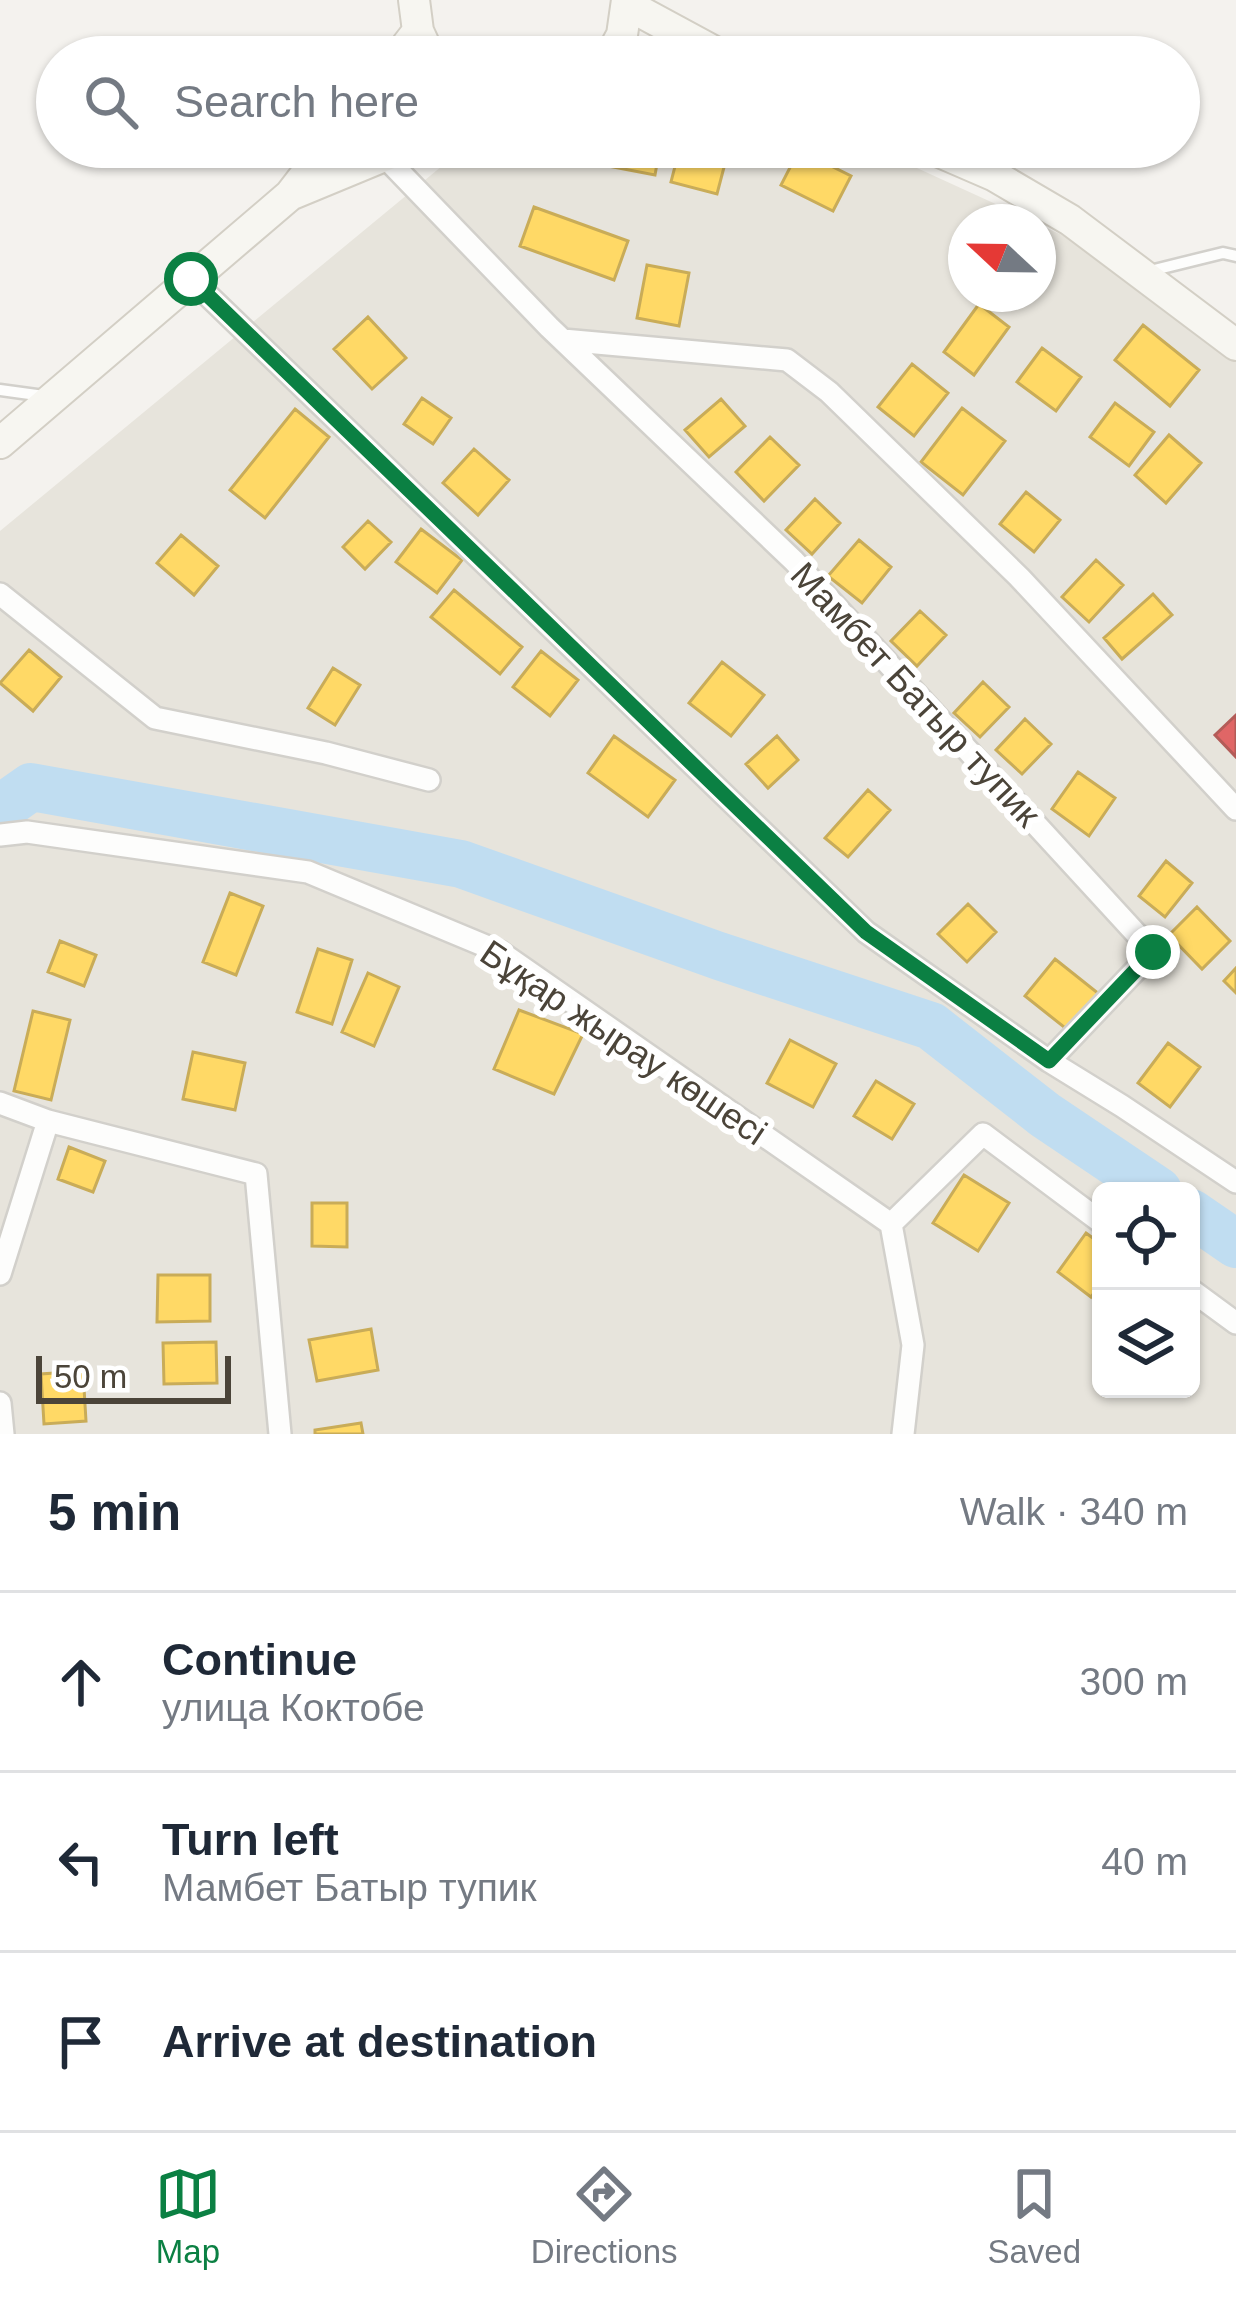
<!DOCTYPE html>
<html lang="en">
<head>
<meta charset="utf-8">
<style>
	body { margin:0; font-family:Arial,sans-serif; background:#f2f2f3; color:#1f2937 }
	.controls { position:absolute; right:36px; bottom:36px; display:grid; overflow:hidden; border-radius:18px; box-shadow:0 3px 9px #0004 }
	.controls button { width:108px; height:108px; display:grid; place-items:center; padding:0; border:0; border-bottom:3px solid #e0e1e3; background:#fff; color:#1f2937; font:60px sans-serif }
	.compass { position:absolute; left:948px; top:204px; width:108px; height:108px; border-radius:50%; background:#fff; box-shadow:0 3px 9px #0004; rotate:292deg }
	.scale { position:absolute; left:36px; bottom:30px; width:195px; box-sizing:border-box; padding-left:12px; border:6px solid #4b4439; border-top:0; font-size:33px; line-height:42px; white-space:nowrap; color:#4b4439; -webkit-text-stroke:9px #fff; paint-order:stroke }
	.stop { position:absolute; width:36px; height:36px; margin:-27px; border:9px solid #0b8043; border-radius:50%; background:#fff }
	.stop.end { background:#0b8043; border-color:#fff; box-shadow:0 3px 12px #0008 }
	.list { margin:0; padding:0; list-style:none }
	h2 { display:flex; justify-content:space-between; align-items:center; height:156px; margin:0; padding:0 48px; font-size:51px }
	h2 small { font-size:39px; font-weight:400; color:#747a83 }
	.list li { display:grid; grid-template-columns:78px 1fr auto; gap:36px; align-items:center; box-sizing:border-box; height:180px; padding:0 48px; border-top:3px solid #e0e1e3 }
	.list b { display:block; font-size:45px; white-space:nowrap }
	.list p { margin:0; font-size:39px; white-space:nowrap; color:#747a83 }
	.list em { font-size:39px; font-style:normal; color:#747a83 }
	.icon { flex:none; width:66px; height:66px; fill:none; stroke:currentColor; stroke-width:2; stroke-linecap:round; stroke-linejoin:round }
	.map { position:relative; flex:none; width:1236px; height:1434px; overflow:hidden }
	.search { position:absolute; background:#fff; box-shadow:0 3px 9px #0004; left:36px; right:36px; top:36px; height:132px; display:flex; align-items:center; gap:30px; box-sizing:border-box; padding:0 42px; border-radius:66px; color:#747a83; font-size:45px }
	.sheet { height:696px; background:#fff }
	nav { display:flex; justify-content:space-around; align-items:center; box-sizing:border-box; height:168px; border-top:3px solid #e0e1e3; background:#fff; font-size:33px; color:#747a83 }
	nav a { display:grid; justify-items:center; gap:6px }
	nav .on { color:#0b8043 }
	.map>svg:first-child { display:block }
</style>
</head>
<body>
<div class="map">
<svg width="1236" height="1434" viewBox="0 0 1236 1434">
	<rect width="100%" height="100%" fill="#f4f2ee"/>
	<path fill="#e7e4dc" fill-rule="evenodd" d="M 465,147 L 871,147 L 1035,222 L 966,222 L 966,294 L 1038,294 L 1038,224 L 1090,248 L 1236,344 L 1236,1434 L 0,1434 L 0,531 ZM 1101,1191 L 1191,1191 L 1191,1389 L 1101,1389 Z"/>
	<path fill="#ffd966" stroke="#c9ac58" stroke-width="3" d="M 606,147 L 660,147 L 655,175 L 603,165 Z
		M 680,147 L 708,147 L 728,152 L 717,194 L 671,182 Z
		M 799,150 L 851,176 L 833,211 L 781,185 Z
		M 534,207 L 628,241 L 614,280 L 520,246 Z
		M 647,265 L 689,273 L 679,326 L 637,318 Z
		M 979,304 L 1009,327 L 974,375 L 944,352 Z
		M 368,317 L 406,358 L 372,389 L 334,349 Z
		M 1143,325 L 1199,370 L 1170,406 L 1115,360 Z
		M 1042,348 L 1081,377 L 1056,411 L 1017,382 Z
		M 912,364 L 948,393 L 914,436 L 878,407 Z
		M 422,398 L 451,418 L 433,444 L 404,424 Z
		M 721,399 L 745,426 L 709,457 L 685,430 Z
		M 1115,403 L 1154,432 L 1129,466 L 1090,437 Z
		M 962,408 L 1005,441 L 963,495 L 921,462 Z
		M 295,409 L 329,437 L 265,518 L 230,490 Z
		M 1169,435 L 1201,463 L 1166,503 L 1135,475 Z
		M 770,437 L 799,465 L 764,501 L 736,472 Z
		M 474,449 L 509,480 L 478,515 L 443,483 Z
		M 1026,492 L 1060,520 L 1034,552 L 1000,524 Z
		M 815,499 L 840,523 L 812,554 L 786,530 Z
		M 368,521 L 391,542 L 365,569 L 343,547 Z
		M 421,529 L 462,560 L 437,593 L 396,562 Z
		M 181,535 L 218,566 L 194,595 L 157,563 Z
		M 859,540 L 891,567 L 862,603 L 828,576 Z
		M 1096,560 L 1123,585 L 1089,622 L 1062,597 Z
		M 454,590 L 522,647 L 500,674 L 431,617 Z
		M 1153,594 L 1172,615 L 1122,659 L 1104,638 Z
		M 920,611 L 946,635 L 917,666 L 891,641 Z
		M 29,650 L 61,677 L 33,711 L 0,683 Z
		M 541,651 L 578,680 L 550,716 L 513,687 Z
		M 722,662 L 764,695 L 731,736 L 689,703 Z
		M 333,668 L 360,685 L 335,725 L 308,708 Z
		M 983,682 L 1009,707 L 980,737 L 954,713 Z
		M 1025,719 L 1051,744 L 1022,774 L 996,750 Z
		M 614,736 L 675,780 L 648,817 L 588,773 Z
		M 777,736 L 798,760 L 768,788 L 746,764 Z
		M 1078,772 L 1115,798 L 1089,836 L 1052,809 Z
		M 868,790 L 890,810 L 848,857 L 825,838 Z
		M 1166,861 L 1192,883 L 1165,917 L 1139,896 Z
		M 230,893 L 263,906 L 236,975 L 203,962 Z
		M 968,904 L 996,932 L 967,962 L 938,934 Z
		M 1197,907 L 1230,941 L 1202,969 L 1169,935 Z
		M 60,941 L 96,955 L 84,986 L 48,972 Z
		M 318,949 L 352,960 L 332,1024 L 297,1012 Z
		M 1055,959 L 1099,994 L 1069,1031 L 1025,996 Z
		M 1236,968 L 1236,993 L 1224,981 Z
		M 368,973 L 399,987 L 374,1046 L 342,1032 Z
		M 519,1010 L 583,1034 L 554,1094 L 494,1069 Z
		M 33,1011 L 70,1020 L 51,1100 L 14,1091 Z
		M 790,1040 L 836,1064 L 813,1107 L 767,1083 Z
		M 1168,1043 L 1200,1067 L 1170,1107 L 1138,1083 Z
		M 193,1052 L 245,1063 L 235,1110 L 183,1099 Z
		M 876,1081 L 914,1104 L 892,1139 L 854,1116 Z
		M 69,1147 L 105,1161 L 93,1192 L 58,1179 Z
		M 964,1175 L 1009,1203 L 978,1251 L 933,1223 Z
		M 312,1203 L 347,1203 L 347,1247 L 312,1246 Z
		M 1086,1233 L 1101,1244 L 1101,1283 L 1091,1297 L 1058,1272 Z
		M 158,1275 L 210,1275 L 210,1321 L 157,1322 Z
		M 371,1329 L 378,1370 L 317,1381 L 309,1340 Z
		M 216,1342 L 217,1383 L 164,1384 L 163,1343 Z
		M 83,1371 L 86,1421 L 44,1424 L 41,1374 Z
		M 361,1423 L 363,1434 L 315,1434 L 315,1430 Z"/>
	<path fill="#e06666" stroke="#b35c58" stroke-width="3" d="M 1236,715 L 1236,757 L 1215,735 Z"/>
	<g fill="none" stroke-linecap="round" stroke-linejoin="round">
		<path stroke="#c0ddf1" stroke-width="48" d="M 0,809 L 31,787 L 461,864 L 719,956 L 931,1026 L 1045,1115 L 1158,1191
			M 1191,1213 L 1236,1244"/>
		<defs>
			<path id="service" d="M 1146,272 L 1223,253 L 1236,256
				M 0,390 L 44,396"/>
			<path id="minor" d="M 385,157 L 549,327 L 794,561 L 1153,952 L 1049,1061
				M 191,279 L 866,932 L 1049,1061 L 1122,1106 L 1236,1182
				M 563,340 L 787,360 L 829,392 L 1019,577 L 1236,809
				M 0,594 L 155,718 L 326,753 L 429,780
				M 0,835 L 27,832 L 308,872 L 500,952 L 891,1224 L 983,1134 L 1101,1222
				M 0,1103 L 48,1121 L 256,1174 L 280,1434
				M 891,1224 L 913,1345 L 903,1434
				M 0,1274 L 48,1121
				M 1191,1290 L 1236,1323
				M 0,1403 L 3,1434"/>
			<path id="secondary" d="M 414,0 L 418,31 L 430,57
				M 628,5 L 724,57
				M 398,57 L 418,31
				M 610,57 L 622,35 L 627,0
				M 928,147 L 995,176 L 1070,220 L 1236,345
				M 290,195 L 406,147
				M 0,443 L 290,195 L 327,147"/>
		</defs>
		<use href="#service" stroke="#d2d0cb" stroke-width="15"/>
		<use href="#minor" stroke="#d2d0cb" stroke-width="26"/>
		<use href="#secondary" stroke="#d3cfc5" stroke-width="34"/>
		<use href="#service" stroke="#fdfdfc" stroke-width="10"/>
		<use href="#minor" stroke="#fdfdfc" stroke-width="21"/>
		<use href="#secondary" stroke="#f7f6f1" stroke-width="30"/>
	</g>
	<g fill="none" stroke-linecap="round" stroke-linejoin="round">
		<path stroke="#0b8043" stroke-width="15" d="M 191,279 L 866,932 L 1049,1061 L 1153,952"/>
	</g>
	<g text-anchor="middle" stroke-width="12" stroke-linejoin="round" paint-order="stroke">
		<g font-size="36" fill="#4b4439" stroke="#fff">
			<text transform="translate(916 694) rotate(47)" y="13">Мамбет Батыр тупик</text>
			<text transform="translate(624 1042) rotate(34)" y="13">Бұқар жырау көшесі</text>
		</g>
	</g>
</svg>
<div class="controls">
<button><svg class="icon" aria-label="locate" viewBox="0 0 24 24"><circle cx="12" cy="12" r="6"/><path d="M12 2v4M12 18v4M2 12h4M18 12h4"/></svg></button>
<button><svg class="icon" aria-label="layers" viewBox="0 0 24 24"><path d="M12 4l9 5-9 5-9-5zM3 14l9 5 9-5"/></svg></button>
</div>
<svg class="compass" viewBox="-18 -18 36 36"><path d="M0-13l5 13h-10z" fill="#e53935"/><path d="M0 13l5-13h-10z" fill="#747a83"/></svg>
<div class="scale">50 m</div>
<div class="stop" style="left:191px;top:279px"></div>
<div class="stop end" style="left:1153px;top:952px"></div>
<div class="search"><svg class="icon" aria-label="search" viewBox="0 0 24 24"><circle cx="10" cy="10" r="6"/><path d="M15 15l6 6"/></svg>Search here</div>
</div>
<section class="sheet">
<h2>5 min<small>Walk · 340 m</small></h2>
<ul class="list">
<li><svg class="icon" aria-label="ahead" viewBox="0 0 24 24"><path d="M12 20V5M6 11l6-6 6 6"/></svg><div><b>Continue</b><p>улица Коктобе</p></div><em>300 m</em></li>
<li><svg class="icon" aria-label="left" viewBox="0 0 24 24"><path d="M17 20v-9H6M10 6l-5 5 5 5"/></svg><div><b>Turn left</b><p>Мамбет Батыр тупик</p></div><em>40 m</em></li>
<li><svg class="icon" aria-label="arrive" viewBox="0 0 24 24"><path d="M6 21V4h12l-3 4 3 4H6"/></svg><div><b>Arrive at destination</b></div></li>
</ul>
</section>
<nav>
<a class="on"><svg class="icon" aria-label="map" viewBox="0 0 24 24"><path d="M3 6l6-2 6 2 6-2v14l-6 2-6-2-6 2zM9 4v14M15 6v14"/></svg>Map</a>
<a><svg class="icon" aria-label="directions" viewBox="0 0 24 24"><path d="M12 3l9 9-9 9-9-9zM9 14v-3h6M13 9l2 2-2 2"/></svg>Directions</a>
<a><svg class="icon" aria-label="saved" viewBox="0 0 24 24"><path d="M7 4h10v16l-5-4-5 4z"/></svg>Saved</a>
</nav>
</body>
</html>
